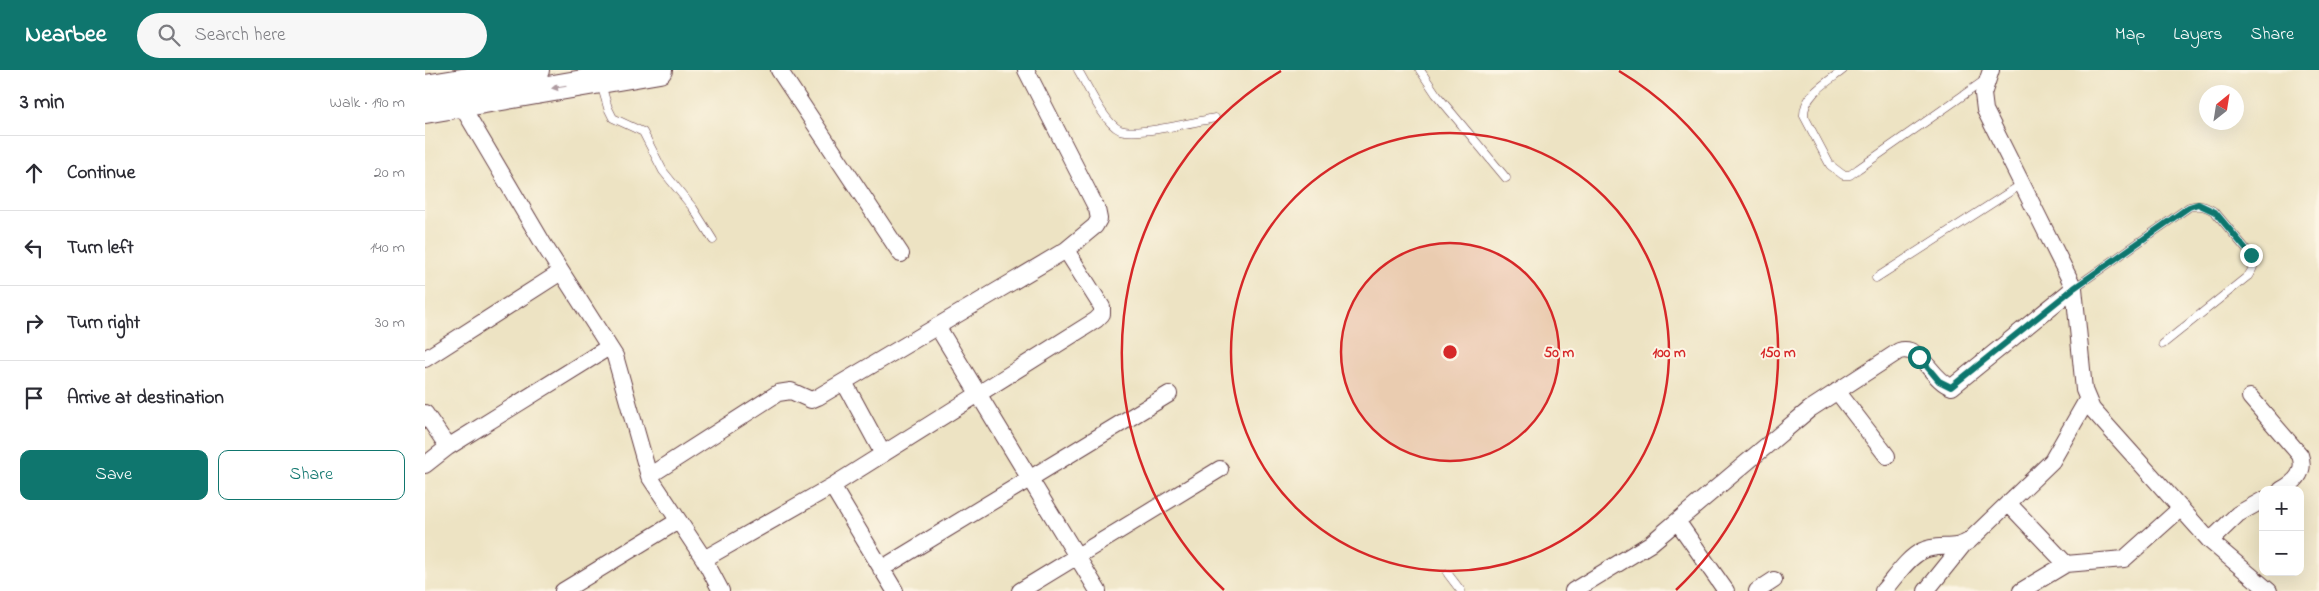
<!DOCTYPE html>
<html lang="en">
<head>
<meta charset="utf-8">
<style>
	body { margin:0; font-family:"Indie Flower",sans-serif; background:#f7f7f7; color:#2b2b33 }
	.controls { position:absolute; right:15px; bottom:15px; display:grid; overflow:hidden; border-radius:10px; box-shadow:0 5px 20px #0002 }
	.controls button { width:45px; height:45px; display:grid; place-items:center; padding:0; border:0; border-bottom:1px solid #e1e1e2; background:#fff; color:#2b2b33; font:25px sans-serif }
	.compass { position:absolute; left:1774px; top:15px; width:45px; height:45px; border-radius:50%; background:#fff; box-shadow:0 5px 20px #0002; rotate:30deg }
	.stop { position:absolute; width:15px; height:15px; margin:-11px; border:4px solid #0f766e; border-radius:50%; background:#fff }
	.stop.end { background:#0f766e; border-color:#fff; box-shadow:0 1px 5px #0008 }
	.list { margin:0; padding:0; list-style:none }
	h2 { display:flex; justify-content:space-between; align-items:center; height:65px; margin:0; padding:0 20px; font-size:21px }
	h2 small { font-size:16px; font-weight:400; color:#7c7c81 }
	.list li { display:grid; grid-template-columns:32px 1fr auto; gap:15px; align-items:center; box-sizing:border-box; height:75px; padding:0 20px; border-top:1px solid #e1e1e2 }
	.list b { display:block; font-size:19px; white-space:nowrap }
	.list em { font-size:16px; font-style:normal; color:#7c7c81 }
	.actions { display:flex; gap:10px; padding:15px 20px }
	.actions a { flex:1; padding:11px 0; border:1px solid #0f766e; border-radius:10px; text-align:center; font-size:18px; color:#0f766e }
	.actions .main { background:#0f766e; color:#fff }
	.icon { flex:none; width:28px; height:28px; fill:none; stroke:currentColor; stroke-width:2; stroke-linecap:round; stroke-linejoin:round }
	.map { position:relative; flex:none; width:1894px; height:521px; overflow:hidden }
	header { display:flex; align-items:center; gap:30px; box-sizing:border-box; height:70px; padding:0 25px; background:#0f766e; color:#fff }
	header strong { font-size:24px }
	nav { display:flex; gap:28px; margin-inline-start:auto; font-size:18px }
	.search { width:350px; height:45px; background:#f7f7f7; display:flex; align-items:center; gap:12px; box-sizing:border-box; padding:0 18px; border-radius:28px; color:#7c7c81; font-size:19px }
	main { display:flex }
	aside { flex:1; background:#fff }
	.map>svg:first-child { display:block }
</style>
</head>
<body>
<header>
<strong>Nearbee</strong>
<div class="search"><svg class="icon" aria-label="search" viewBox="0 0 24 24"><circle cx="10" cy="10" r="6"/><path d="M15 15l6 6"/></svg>Search here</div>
<nav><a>Map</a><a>Layers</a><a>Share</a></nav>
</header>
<main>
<aside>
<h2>3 min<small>Walk · 190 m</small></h2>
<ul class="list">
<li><svg class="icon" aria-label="ahead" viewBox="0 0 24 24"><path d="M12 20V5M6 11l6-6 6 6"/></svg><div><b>Continue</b></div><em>20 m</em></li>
<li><svg class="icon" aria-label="left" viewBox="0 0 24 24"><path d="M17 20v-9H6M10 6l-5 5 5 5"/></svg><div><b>Turn left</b></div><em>140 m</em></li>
<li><svg class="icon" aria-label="right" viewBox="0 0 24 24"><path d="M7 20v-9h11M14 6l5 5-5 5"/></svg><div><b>Turn right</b></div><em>30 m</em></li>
<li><svg class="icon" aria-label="arrive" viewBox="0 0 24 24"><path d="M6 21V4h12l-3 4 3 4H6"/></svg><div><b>Arrive at destination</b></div></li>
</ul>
<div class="actions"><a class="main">Save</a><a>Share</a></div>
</aside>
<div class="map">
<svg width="1894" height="521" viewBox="0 0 1894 521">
	<rect width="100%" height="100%" fill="#fcf5e5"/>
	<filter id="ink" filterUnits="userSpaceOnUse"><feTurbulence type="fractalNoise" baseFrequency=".02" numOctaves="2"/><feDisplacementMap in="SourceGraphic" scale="10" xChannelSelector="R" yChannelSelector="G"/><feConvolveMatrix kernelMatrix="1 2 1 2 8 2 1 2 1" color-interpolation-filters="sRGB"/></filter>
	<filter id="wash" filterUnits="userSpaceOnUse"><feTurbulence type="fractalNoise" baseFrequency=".0096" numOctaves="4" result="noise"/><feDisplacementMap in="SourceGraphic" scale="20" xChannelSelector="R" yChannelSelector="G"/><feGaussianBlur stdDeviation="1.12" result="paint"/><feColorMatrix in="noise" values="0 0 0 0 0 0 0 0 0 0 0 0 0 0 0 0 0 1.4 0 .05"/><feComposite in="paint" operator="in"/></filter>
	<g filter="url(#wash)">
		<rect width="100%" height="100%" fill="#ede3c3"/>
	</g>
	<g filter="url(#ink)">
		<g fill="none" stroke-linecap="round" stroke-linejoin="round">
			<defs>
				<path id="service" d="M 653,0 C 662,15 679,53 695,60 C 713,66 769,52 790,48
					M 995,0 L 1011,24 L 1081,108
					M 1418,0 C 1403,12 1378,25 1379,46 L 1405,95 L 1418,105 L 1425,105 L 1433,99 L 1560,10
					M 176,14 L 183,38 L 188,48 L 218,62 L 238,101 L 268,138 L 288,170
					M 1451,208 L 1597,114
					M 1649,218 L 1764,137 C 1775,134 1780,136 1790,142 L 1826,185 C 1830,194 1829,198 1823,206 L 1738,274
					M 1023,504 L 1036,521"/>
				<path id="minor" d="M 354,0 L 476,184
					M 1566,0 L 1558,24 L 1560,40 L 1649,218 L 1659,320 L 1667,339 L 1785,471 L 1844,521
					M 35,33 L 119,175 L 190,286 L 224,406 L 279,489 L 296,521
					M 512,256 L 673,521
					M 0,289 L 136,202
					M 419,312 L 458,384
					M 1412,321 L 1462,386
					M 1825,327 L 1875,385 C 1881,402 1871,412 1856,420
					M 0,343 L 23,377
					M 0,395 L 23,377 L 184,277
					M 224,406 L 353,323 L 366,321 L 386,330 L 393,327 L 641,180 L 670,156 L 674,149 L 672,139 L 601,0
					M 407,416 L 470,521
					M 1583,433 L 1641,494
					M 1252,451 L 1301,521
					M 1785,471 L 1813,444 L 1838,430
					M 279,489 L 407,416 L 671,250 L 677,244 L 677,237 L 641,180
					M 456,499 L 744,324
					M 138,521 L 253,451
					M 595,521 L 795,399
					M 1148,521 L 1225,474 L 1385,339 L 1474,281 C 1497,274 1506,311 1527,317 L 1649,218
					M 1332,521 L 1349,510
					M 1458,521 C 1469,509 1482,488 1497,481 C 1512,473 1529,481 1544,471 L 1627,391 L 1662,330
					M 1501,521 L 1538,475
					M 1596,521 L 1641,494 L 1699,489 L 1756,438"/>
				<path id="trunk" d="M 0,18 L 111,0
					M 0,40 L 234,0"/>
			</defs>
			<use href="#service" stroke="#623c42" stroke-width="9"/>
			<use href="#minor" stroke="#623c42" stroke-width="18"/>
			<use href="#trunk" stroke="#623c42" stroke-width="28"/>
			<use href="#service" stroke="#fff" stroke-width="8"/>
			<use href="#minor" stroke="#fff" stroke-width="16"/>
			<use href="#trunk" stroke="#fff" stroke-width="26"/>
		</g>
		<defs><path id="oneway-solid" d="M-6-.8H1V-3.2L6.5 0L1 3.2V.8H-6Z" transform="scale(1.25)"/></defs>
		<use fill="#ae9aa0" href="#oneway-solid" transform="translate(134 17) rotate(170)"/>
	</g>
	<g fill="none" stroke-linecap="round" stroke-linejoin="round" filter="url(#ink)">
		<path stroke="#0f766e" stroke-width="6" d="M 1494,287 L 1514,311 L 1526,317 L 1649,218 L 1764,137 L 1773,134 L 1790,142 L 1826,185"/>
	</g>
	<circle cx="1025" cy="282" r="109" fill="#d62828" fill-opacity=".12"/>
	<g fill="none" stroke="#d62828" stroke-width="2.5">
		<circle cx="1025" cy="282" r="109"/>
		<circle cx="1025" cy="282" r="219"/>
		<path d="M799 520A328 328 0 0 1 856 1M1194 1A328 328 0 0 1 1251 520"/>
	</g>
	<circle cx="1025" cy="282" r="8" fill="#d62828" stroke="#fcf5e5" stroke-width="2.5"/>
	<g font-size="15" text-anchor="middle" font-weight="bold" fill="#d62828" stroke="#fcf5e5" stroke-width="4" stroke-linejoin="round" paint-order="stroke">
		<text x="1134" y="287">50 m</text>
		<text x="1244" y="287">100 m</text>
		<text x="1353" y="287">150 m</text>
	</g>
</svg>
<div class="controls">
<button>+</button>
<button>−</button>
</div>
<svg class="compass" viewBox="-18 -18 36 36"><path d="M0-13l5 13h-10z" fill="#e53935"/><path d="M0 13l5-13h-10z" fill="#7c7c81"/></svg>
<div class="stop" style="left:1494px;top:287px"></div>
<div class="stop end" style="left:1826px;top:185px"></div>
</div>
</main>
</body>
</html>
